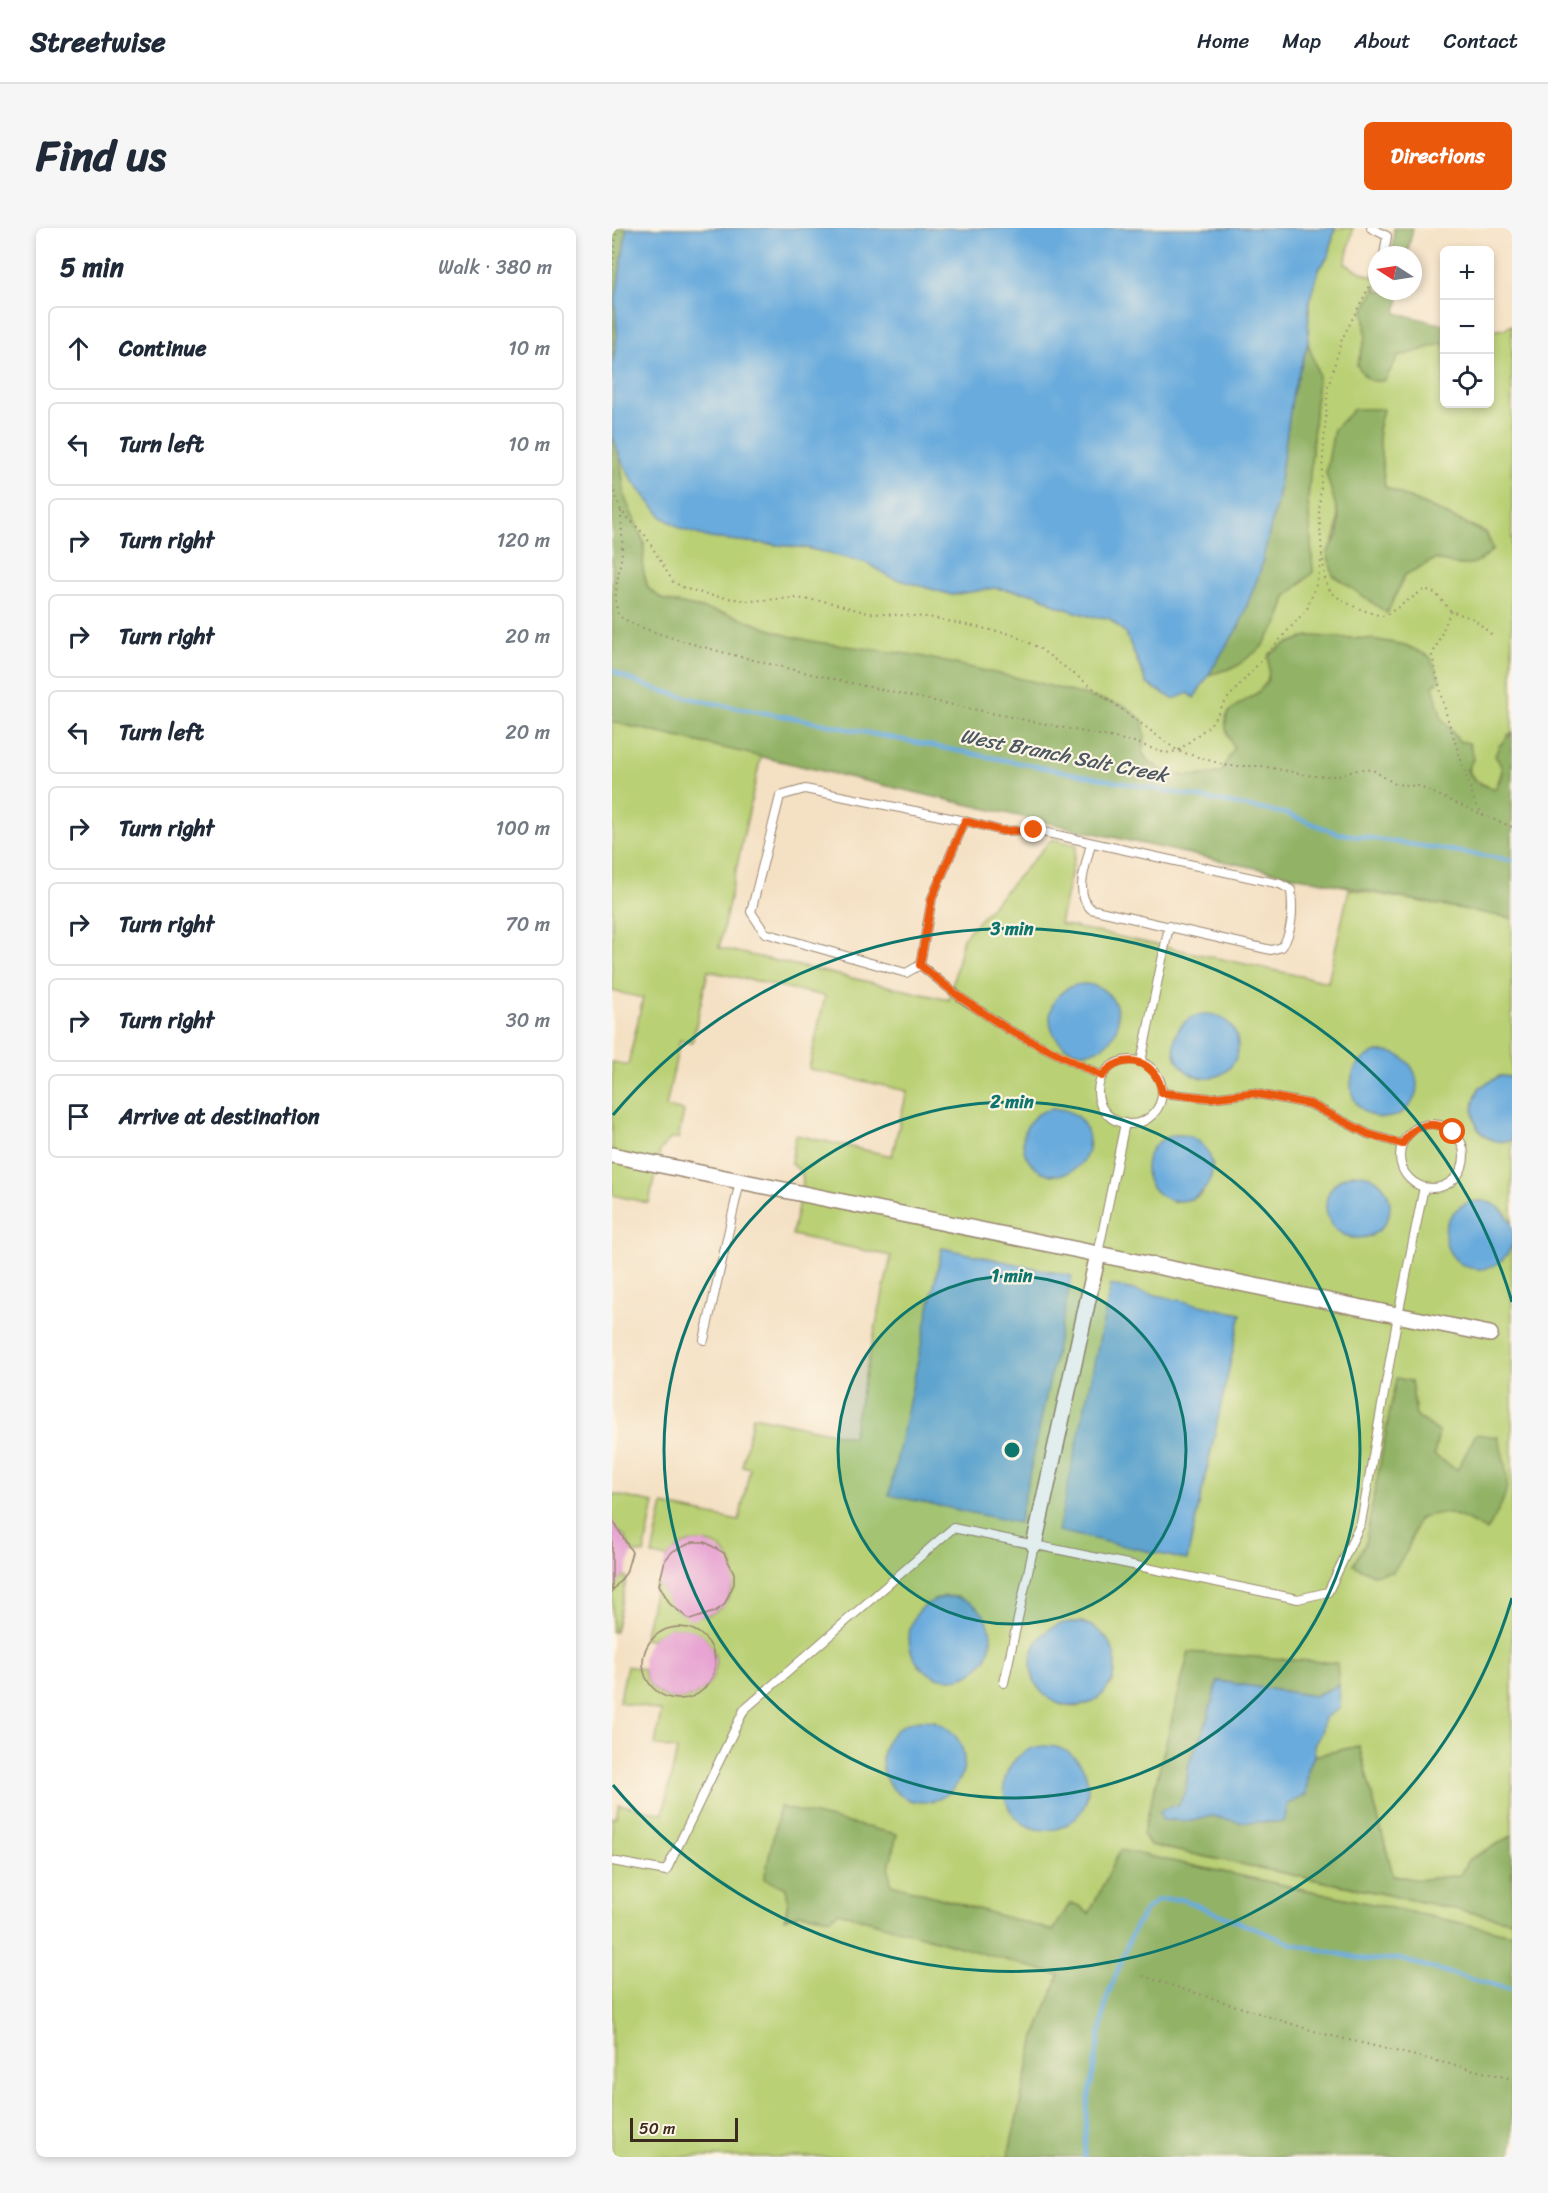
<!DOCTYPE html>
<html lang="en">
<head>
<meta charset="utf-8">
<style>
	body { margin:0; font-family:Sriracha,sans-serif; background:#f6f6f7; color:#1f2937 }
	.controls { position:absolute; right:18px; top:18px; display:grid; overflow:hidden; border-radius:9px; box-shadow:0 3px 9px #0003 }
	.controls button { width:54px; height:54px; display:grid; place-items:center; padding:0; border:0; border-bottom:2px solid #e0e1e3; background:#fff; color:#1f2937; font:30px sans-serif }
	.compass { position:absolute; left:756px; top:18px; width:54px; height:54px; border-radius:50%; background:#fff; box-shadow:0 3px 9px #0003; rotate:282deg }
	.scale { position:absolute; left:18px; bottom:15px; width:108px; box-sizing:border-box; padding-left:6px; border:3px solid #3b2a1e; border-top:0; font-size:16px; line-height:21px; white-space:nowrap; color:#3b2a1e; -webkit-text-stroke:4px #fcf5e5; paint-order:stroke }
	.stop { position:absolute; width:18px; height:18px; margin:-14px; border:4px solid #ea580c; border-radius:50%; background:#fff }
	.stop.end { background:#ea580c; border-color:#fff; box-shadow:0 2px 6px #0008 }
	.list { margin:0; padding:0; list-style:none }
	h2 { display:flex; justify-content:space-between; align-items:center; height:78px; margin:0; padding:0 24px; font-size:26px }
	h2 small { font-size:20px; font-weight:400; color:#747a83 }
	.list li { display:grid; grid-template-columns:39px 1fr auto; gap:18px; align-items:center; box-sizing:border-box; height:84px; margin:0 12px 12px; padding:0 12px; border:2px solid #e0e1e3; border-radius:9px }
	.list b { display:block; font-size:22px; white-space:nowrap }
	.list em { font-size:20px; font-style:normal; color:#747a83 }
	.icon { flex:none; width:33px; height:33px; fill:none; stroke:currentColor; stroke-width:2; stroke-linecap:round; stroke-linejoin:round }
	.map { position:relative; flex:none; width:900px; height:1929px; overflow:hidden; border-radius:9px }
	header { display:flex; align-items:center; gap:36px; box-sizing:border-box; height:84px; padding:0 30px; background:#fff; border-bottom:2px solid #e0e1e3 }
	header strong { font-size:28px }
	nav { display:flex; gap:33px; margin-inline-start:auto; font-size:21px }
	.intro { display:flex; align-items:center; justify-content:space-between; box-sizing:border-box; height:144px; padding:0 36px }
	h1 { margin:0; font-size:42px }
	.button { padding:15px 27px; border-radius:9px; background:#ea580c; color:#fff; font-size:21px; font-weight:700 }
	main { display:flex; gap:36px; padding:0 36px }
	aside { flex:1; background:#fff; border-radius:9px; box-shadow:0 3px 9px #0003 }
	.map>svg:first-child { display:block }
</style>
</head>
<body>
<header>
<strong>Streetwise</strong>
<nav><a>Home</a><a>Map</a><a>About</a><a>Contact</a></nav>
</header>
<div class="intro"><h1>Find us</h1><a class="button">Directions</a></div>
<main>
<aside>
<h2>5 min<small>Walk · 380 m</small></h2>
<ul class="list">
<li><svg class="icon" aria-label="ahead" viewBox="0 0 24 24"><path d="M12 20V5M6 11l6-6 6 6"/></svg><div><b>Continue</b></div><em>10 m</em></li>
<li><svg class="icon" aria-label="left" viewBox="0 0 24 24"><path d="M17 20v-9H6M10 6l-5 5 5 5"/></svg><div><b>Turn left</b></div><em>10 m</em></li>
<li><svg class="icon" aria-label="right" viewBox="0 0 24 24"><path d="M7 20v-9h11M14 6l5 5-5 5"/></svg><div><b>Turn right</b></div><em>120 m</em></li>
<li><svg class="icon" aria-label="right" viewBox="0 0 24 24"><path d="M7 20v-9h11M14 6l5 5-5 5"/></svg><div><b>Turn right</b></div><em>20 m</em></li>
<li><svg class="icon" aria-label="left" viewBox="0 0 24 24"><path d="M17 20v-9H6M10 6l-5 5 5 5"/></svg><div><b>Turn left</b></div><em>20 m</em></li>
<li><svg class="icon" aria-label="right" viewBox="0 0 24 24"><path d="M7 20v-9h11M14 6l5 5-5 5"/></svg><div><b>Turn right</b></div><em>100 m</em></li>
<li><svg class="icon" aria-label="right" viewBox="0 0 24 24"><path d="M7 20v-9h11M14 6l5 5-5 5"/></svg><div><b>Turn right</b></div><em>70 m</em></li>
<li><svg class="icon" aria-label="right" viewBox="0 0 24 24"><path d="M7 20v-9h11M14 6l5 5-5 5"/></svg><div><b>Turn right</b></div><em>30 m</em></li>
<li><svg class="icon" aria-label="arrive" viewBox="0 0 24 24"><path d="M6 21V4h12l-3 4 3 4H6"/></svg><div><b>Arrive at destination</b></div></li>
</ul>
</aside>
<div class="map">
<svg width="900" height="1929" viewBox="0 0 900 1929">
	<rect width="100%" height="100%" fill="#fcf5e5"/>
	<filter id="ink" filterUnits="userSpaceOnUse"><feTurbulence type="fractalNoise" baseFrequency=".0167" numOctaves="2"/><feDisplacementMap in="SourceGraphic" scale="12" xChannelSelector="R" yChannelSelector="G"/><feConvolveMatrix kernelMatrix="1 2 1 2 8 2 1 2 1" color-interpolation-filters="sRGB"/></filter>
	<filter id="wash" filterUnits="userSpaceOnUse"><feTurbulence type="fractalNoise" baseFrequency=".008" numOctaves="4" result="noise"/><feDisplacementMap in="SourceGraphic" scale="24" xChannelSelector="R" yChannelSelector="G"/><feGaussianBlur stdDeviation="1.35" result="paint"/><feColorMatrix in="noise" values="0 0 0 0 0 0 0 0 0 0 0 0 0 0 0 0 0 1.4 0 .05"/><feComposite in="paint" operator="in"/></filter>
	<g filter="url(#wash)">
		<rect width="100%" height="100%" fill="#f4e0c3"/>
		<path fill="#b9d075" stroke="#7a7d4a" stroke-width="1.5" fill-rule="evenodd" d="M 723,0 L 741,0 L 733,36 C 745,41 752,47 765,50 L 765,56 L 752,82 L 754,108 L 745,137 L 786,129 L 832,115 L 832,176 L 878,176 L 878,103 L 893,101 L 900,97 L 900,505 L 896,506 C 892,526 892,545 883,561 C 851,550 859,542 847,514 C 844,506 835,500 831,492 C 821,474 820,448 818,429 L 793,417 L 759,411 L 696,408 L 672,417 L 657,427 C 656,436 659,448 654,455 C 637,482 596,472 622,520 L 609,544 C 582,551 547,551 530,524 L 533,509 L 173,407 L 120,387 L 51,372 L 36,360 L 31,342 L 32,315 L 13,270 L 8,229 L 20,252 L 50,289 L 99,310 L 195,320 L 256,335 L 278,349 L 340,367 L 382,360 L 425,366 L 445,378 L 477,388 L 497,390 L 514,406 L 535,456 L 543,461 L 577,465 L 582,469 L 596,447 L 623,439 L 666,395 L 674,369 L 701,344 L 696,272 L 706,146 L 696,115 L 697,73 L 707,41 L 717,27 ZM 771,182 L 766,201 L 773,259 L 874,304 L 881,321 C 862,342 848,339 823,331 L 793,347 L 775,385 L 716,325 C 734,292 724,279 714,245 Z
			M 0,494 L 149,528 L 107,720 L 337,772 L 351,710 L 440,611 L 465,617 L 448,696 L 716,754 L 737,661 L 900,690 L 900,849 L 888,848 L 868,859 C 852,885 866,921 900,912 L 900,995 C 884,964 847,967 834,999 L 900,1018 L 900,1608 L 856,1632 L 848,1647 L 806,1652 L 781,1647 L 747,1518 L 702,1528 L 577,1424 L 531,1606 L 538,1617 L 900,1693 L 900,1706 L 509,1622 L 477,1686 L 468,1678 L 442,1703 L 279,1656 L 277,1641 L 174,1660 L 176,1671 L 173,1690 L 188,1685 L 219,1690 L 226,1684 L 447,1747 L 423,1809 L 396,1929 L 0,1929 L 0,1590 L 4,1590 L 7,1576 L 51,1586 L 65,1522 L 43,1517 L 49,1483 L 7,1474 L 15,1438 L 31,1441 C 34,1455 43,1466 57,1470 C 70,1473 82,1470 91,1462 C 127,1430 79,1375 38,1412 L 32,1411 L 44,1356 C 54,1361 55,1377 67,1383 C 123,1411 146,1316 87,1314 C 73,1313 63,1320 55,1330 L 40,1327 L 51,1277 L 127,1293 L 138,1240 L 130,1238 L 141,1188 L 240,1209 L 279,1028 L 180,1007 L 191,954 L 190,945 L 179,935 L 184,907 L 280,928 L 295,863 L 197,841 L 213,768 L 96,743 L 80,815 L 68,812 L 54,879 L 72,883 L 66,911 L 58,911 L 48,923 L 37,975 L 0,967 L 0,834 L 16,837 L 31,770 L 0,763 ZM 478,757 L 497,767 L 464,823 L 453,819 L 439,800 ZM 765,824 L 785,827 L 771,889 L 750,881 L 742,843 L 756,828 ZM 441,880 L 478,915 C 473,937 460,947 438,947 L 422,889 ZM 563,907 L 592,918 L 601,937 L 590,966 L 581,971 L 560,974 L 542,918 ZM 741,946 C 760,946 773,956 778,974 L 759,1008 L 739,1010 L 731,949 ZM 799,1153 L 804,1187 L 827,1204 L 821,1227 L 845,1243 L 864,1206 L 847,1288 L 827,1283 L 806,1292 L 795,1323 L 741,1337 L 753,1316 ZM 333,1368 L 347,1369 L 376,1426 C 359,1453 332,1459 307,1438 L 321,1372 ZM 457,1394 L 470,1394 L 484,1400 L 501,1452 C 452,1529 372,1417 457,1394 ZM 320,1492 C 338,1500 347,1510 352,1529 ZM 465,1532 C 476,1549 478,1563 470,1582 Z
			M 0,1266 L 42,1275 L 32,1326 L 20,1324 L 14,1310 L 0,1296 Z
			M 12,1348 L 15,1349 L 3,1404 L 0,1404 L 0,1359 Z"/>
		<path fill="#92b266" stroke="#666e42" stroke-width="1.5" d="M 0,0 L 15,0 L 3,75 L 5,107 L 0,140 Z
			M 782,0 L 801,0 L 795,27 L 780,27 Z
			M 765,56 L 765,63 L 788,63 L 784,85 L 832,97 L 832,115 L 786,129 L 773,152 C 758,156 753,150 745,137 L 754,108 L 752,82 Z
			M 696,115 L 706,146 L 696,272 L 701,344 L 674,369 L 666,395 L 649,420 L 623,439 L 596,447 L 627,398 L 665,272 L 681,164 Z
			M 742,181 L 771,181 L 766,201 L 773,259 L 874,305 L 881,321 C 862,342 848,339 823,331 L 793,347 L 775,385 L 721,347 L 715,325 L 726,307 L 727,289 L 714,245 L 722,201 Z
			M 0,206 L 8,229 L 13,270 L 32,315 L 31,342 L 36,360 L 51,372 L 120,387 L 173,407 L 204,414 L 303,427 L 419,453 L 513,478 L 531,493 L 533,509 L 530,525 C 547,551 582,551 609,544 L 622,520 C 596,472 637,482 654,455 C 659,448 656,435 657,427 L 672,417 L 696,408 L 759,411 L 793,417 L 818,429 L 828,452 L 821,458 L 830,491 L 847,513 L 857,515 L 862,530 L 855,542 L 863,554 L 883,561 C 891,547 893,541 883,528 L 887,518 L 900,505 L 900,690 C 598,636 299,563 0,494 Z
			M 784,1150 L 799,1153 L 804,1187 L 827,1204 L 822,1227 L 845,1242 L 864,1206 L 886,1209 C 899,1257 900,1260 875,1303 C 847,1288 838,1279 806,1291 L 795,1323 L 781,1344 L 761,1347 L 741,1337 L 753,1316 Z
			M 577,1424 L 725,1435 L 727,1457 L 702,1468 L 606,1453 L 591,1505 L 577,1535 L 574,1562 L 567,1576 L 581,1593 L 599,1588 L 628,1594 L 694,1567 L 696,1541 L 702,1528 L 747,1518 L 781,1647 L 806,1652 L 848,1647 L 856,1632 L 900,1608 L 900,1693 L 538,1617 L 531,1606 Z
			M 168,1579 L 285,1606 L 277,1641 L 279,1656 L 441,1703 L 458,1675 L 468,1678 L 477,1686 L 508,1622 L 900,1706 L 900,1929 L 396,1929 L 423,1809 L 447,1747 L 226,1684 L 219,1690 L 188,1685 L 173,1691 L 176,1672 L 174,1660 L 152,1651 Z"/>
		<path fill="#69abdd" stroke="#526a7e" stroke-width="1.5" d="M 15,0 L 723,0 L 717,27 L 707,41 L 697,73 L 696,115 L 681,164 L 665,272 L 648,344 L 627,398 L 582,470 L 577,465 L 561,471 L 535,456 L 514,406 L 497,390 L 477,388 L 445,378 L 425,366 L 382,360 L 340,367 L 278,349 L 255,335 L 195,320 L 98,310 L 69,301 L 50,289 L 20,252 L 8,229 L 0,206 L 0,140 L 5,107 L 3,75 Z
			M438 790a34 34 0 1 1 68 0a34 34 0 1 1-68 0Z
			M562 818a32 32 0 1 1 64 0a32 32 0 1 1-64 0Z
			M739 857a33 33 0 1 1 66 0a33 33 0 1 1-66 0Z
			M 888,848 L 900,849 L 900,912 C 866,921 852,885 868,859 Z
			M411 914a33 33 0 1 1 66 0a33 33 0 1 1-66 0Z
			M534 940a33 33 0 1 1 66 0a33 33 0 1 1-66 0Z
			M714 978a32 32 0 1 1 64 0a32 32 0 1 1-64 0Z
			M833 1007a34 34 0 1 1 68 0a34 34 0 1 1-68 0Z
			M 330,1020 L 460,1048 L 407,1295 L 277,1267 Z
			M 499,1057 L 629,1086 L 575,1332 L 446,1303 Z
			M297 1410a41 41 0 1 1 82 0a41 41 0 1 1-82 0Z
			M419 1436a42 42 0 1 1 84 0a42 42 0 1 1-84 0Z
			M 606,1453 L 702,1468 L 727,1457 L 728,1480 L 712,1490 L 709,1505 L 702,1517 L 702,1528 L 696,1541 L 694,1567 L 676,1576 L 672,1594 L 628,1594 L 599,1588 L 581,1593 L 550,1592 L 548,1583 L 567,1576 L 574,1562 L 577,1535 L 591,1505 Z
			M270 1533a41 41 0 1 1 82 0a41 41 0 1 1-82 0Z
			M392 1560a42 42 0 1 1 84 0a42 42 0 1 1-84 0Z"/>
		<g fill="none" stroke-linecap="round" stroke-linejoin="round">
			<path stroke="#69abdd" stroke-width="4.5" d="M 0,442 C 43,469 135,481 188,491 C 350,525 512,555 675,586 L 725,605 L 900,632
				M 472,1929 L 475,1880 L 494,1772 L 521,1703 L 533,1683 L 546,1672 L 569,1671 L 681,1716 L 756,1732 L 787,1731 L 900,1762"/>
		</g>
		<g id="blocks">
			<path fill="#e69ed1" d="M 0,1291 L 20,1324 L 14,1345 L 0,1363 Z
				M 81,1314 L 93,1314 L 112,1325 L 122,1345 L 122,1356 L 112,1377 L 102,1384 L 78,1392 L 58,1376 L 47,1357 L 53,1332 L 61,1323 Z
				M31 1435a36 36 0 1 1 72 0a36 36 0 1 1-72 0Z"/>
		</g>
	</g>
	<g filter="url(#ink)">
		<use href="#blocks" fill-opacity="0" stroke="#988570" stroke-width="1.5"/>
		<g fill="none" stroke-linecap="round" stroke-linejoin="round">
			<defs>
				<path id="service" d="M 759,0 L 775,8 L 772,27
					M 762,49 L 765,43
					M 479,615 C 475,636 461,665 479,681 L 659,722 L 670,719 C 681,703 681,682 679,662 L 668,656 L 422,602 L 390,603 L 353,593 L 320,670 L 308,737 L 349,770 L 397,802 L 490,848
					M 308,737 L 294,745 L 153,705 L 139,684 L 168,568 L 193,561 L 353,593
					M486 864a32 32 0 1 1 64 0a32 32 0 1 1-64 0Z
					M 529,834 L 557,698
					M 550,865 L 598,870 L 640,865 L 698,876 L 756,906 L 790,916
					M788 928a32 32 0 1 1 64 0a32 32 0 1 1-64 0Z
					M 486,1026 L 513,895
					M 92,1112 L 128,953
					M 392,1455 L 422,1317
					M 0,1633 L 54,1643 L 132,1482 L 341,1300 L 686,1371 L 716,1364 L 749,1295 L 786,1087 L 812,959"/>
				<path id="minor" d="M 0,927 L 878,1106
					M 422,1317 L 486,1026"/>
			</defs>
			<use href="#service" stroke="#988570" stroke-width="10"/>
			<use href="#minor" stroke="#988570" stroke-width="18"/>
			<path stroke="#988570" stroke-width="2" stroke-dasharray="1.5 4.5" stroke-linecap="butt" d="M 0,43 L 5,0
				M 0,258 L 9,283 L 33,307 L 61,354 L 75,361 L 101,368 L 137,373 L 183,370 L 217,374 L 256,385 L 316,389 L 399,406 L 427,420 L 566,523 L 616,538 L 650,538 L 701,548 L 726,548 L 748,541 L 761,542 L 783,556 L 806,558 L 871,587
				M 9,283 C 9,297 11,310 10,324 C 8,344 0,366 6,386 C 28,418 455,500 522,514 L 553,525 L 566,523 L 598,497 L 616,470 L 695,381 L 705,354 L 710,328
				M 710,327 L 707,284 L 716,159 L 730,111 L 757,59
				M 711,332 C 712,342 712,352 717,361 C 725,373 759,387 773,388 L 813,361 L 823,365 L 839,383 L 862,391 L 882,409
				M 839,383 L 820,428 L 835,489 L 863,575 L 871,587 L 900,599
				M 531,1748 L 708,1805 L 900,1851"/>
			<use href="#service" stroke="#fff" stroke-width="8"/>
			<use href="#minor" stroke="#fff" stroke-width="15"/>
		</g>
	</g>
	<g fill="none" stroke-linecap="round" stroke-linejoin="round" filter="url(#ink)">
		<path stroke="#ea580c" stroke-width="8" d="M 422,602 L 390,603 L 353,593 L 320,670 L 308,737 L 349,770 L 397,802 L 490,848 C 511,822 545,832 550,865 L 598,870 L 640,865 L 698,876 L 756,906 L 790,916 C 802,896 821,891 841,904"/>
	</g>
	<circle cx="400" cy="1222" r="174" fill="#0f766e" fill-opacity=".12"/>
	<g fill="none" stroke="#0f766e" stroke-width="3">
		<circle cx="400" cy="1222" r="174"/>
		<circle cx="400" cy="1222" r="348"/>
		<path d="M900 1370A521 521 0 0 1 1 1557M1 887A521 521 0 0 1 900 1074"/>
	</g>
	<g text-anchor="middle" stroke-width="4.5" stroke-linejoin="round" paint-order="stroke">
		<g font-size="20" font-style="italic" fill="#4b5761" stroke="#fcf5e5">
			<text transform="translate(452 527) rotate(11)" y="7">West Branch Salt Creek</text>
		</g>
	</g>
	<circle cx="400" cy="1222" r="9" fill="#0f766e" stroke="#fcf5e5" stroke-width="3"/>
	<g font-size="18" text-anchor="middle" font-weight="bold" fill="#0f766e" stroke="#fcf5e5" stroke-width="4.5" stroke-linejoin="round" paint-order="stroke">
		<text x="400" y="707">3 min</text>
		<text x="400" y="880">2 min</text>
		<text x="400" y="1054">1 min</text>
	</g>
</svg>
<div class="controls">
<button>+</button>
<button>−</button>
<button><svg class="icon" aria-label="locate" viewBox="0 0 24 24"><circle cx="12" cy="12" r="6"/><path d="M12 2v4M12 18v4M2 12h4M18 12h4"/></svg></button>
</div>
<svg class="compass" viewBox="-18 -18 36 36"><path d="M0-13l5 13h-10z" fill="#e53935"/><path d="M0 13l5-13h-10z" fill="#747a83"/></svg>
<div class="scale">50 m</div>
<div class="stop" style="left:841px;top:904px"></div>
<div class="stop end" style="left:422px;top:602px"></div>
</div>
</main>
</body>
</html>
